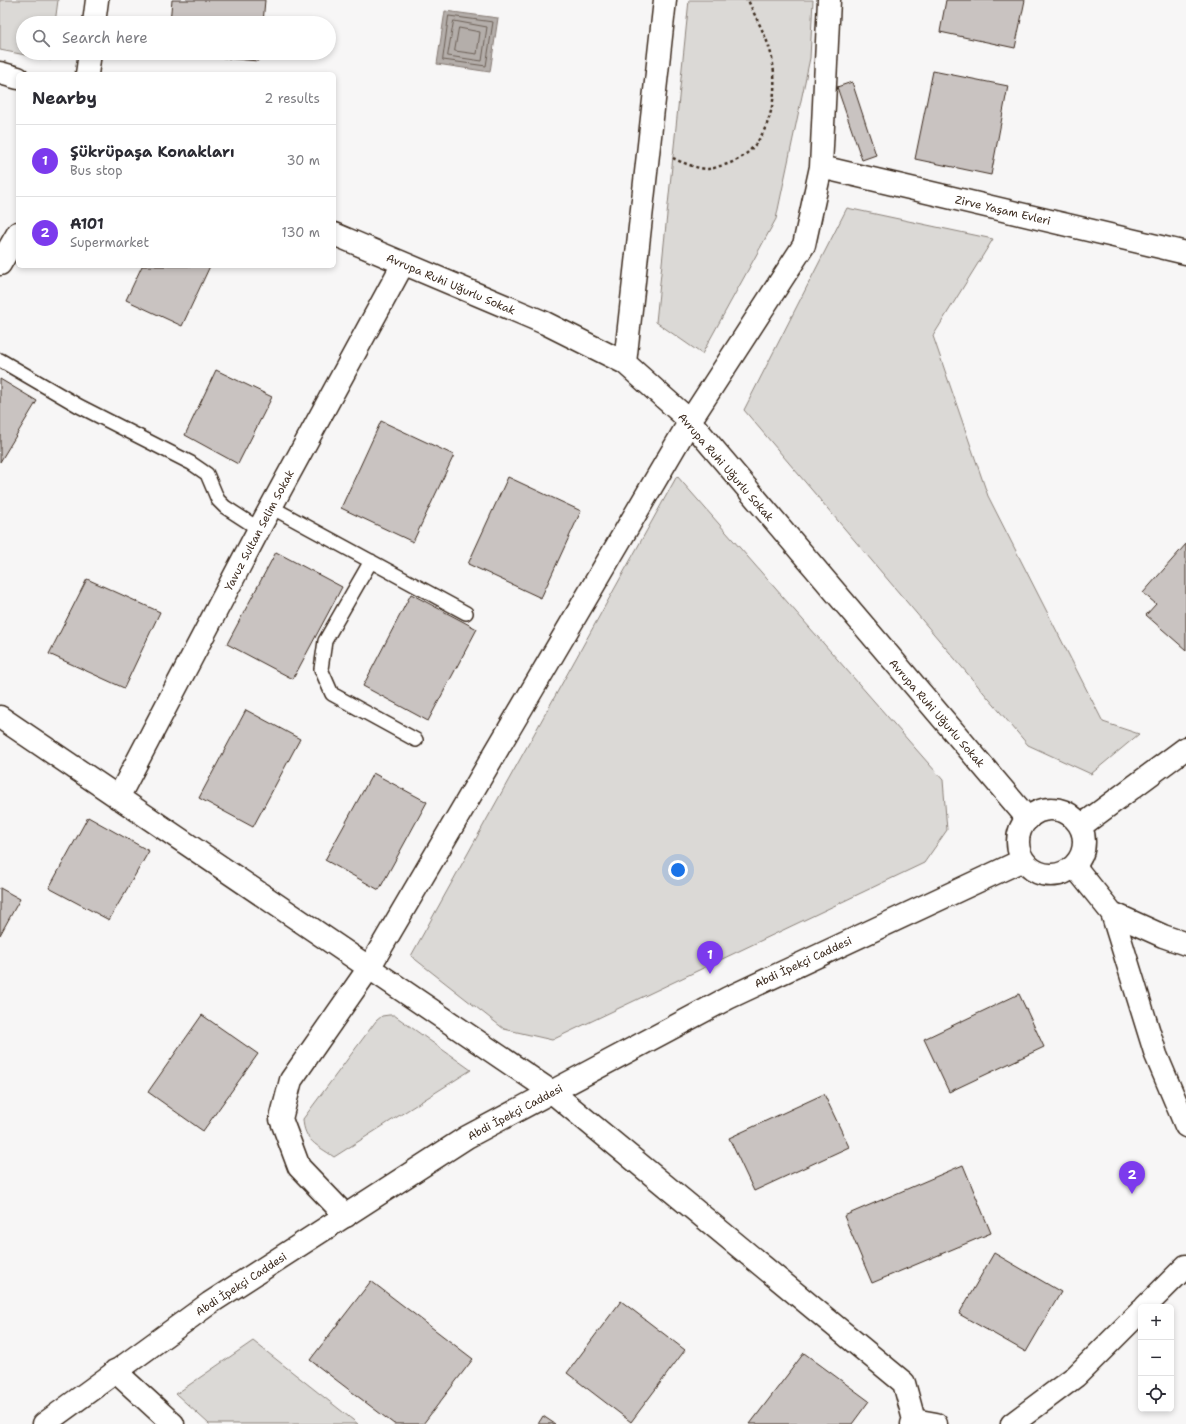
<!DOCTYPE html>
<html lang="en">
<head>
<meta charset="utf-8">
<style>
	body { margin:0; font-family:"Shantell Sans",sans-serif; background:#f2f2f3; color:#2b2b33 }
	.controls { position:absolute; right:12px; bottom:12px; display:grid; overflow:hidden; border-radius:6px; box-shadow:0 2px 6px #0003 }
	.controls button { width:36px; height:36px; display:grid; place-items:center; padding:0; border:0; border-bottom:1px solid #e1e1e2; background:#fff; color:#2b2b33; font:20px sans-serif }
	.you { position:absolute; left:678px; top:870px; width:14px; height:14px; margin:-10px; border:3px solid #fff; border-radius:50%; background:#1a73e8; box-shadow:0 0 0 6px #1a73e833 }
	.badge { display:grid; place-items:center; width:26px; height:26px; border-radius:50%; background:#7c3aed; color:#fff; font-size:13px; font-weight:700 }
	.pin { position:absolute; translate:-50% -33px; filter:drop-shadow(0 1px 2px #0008) }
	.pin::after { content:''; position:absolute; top:21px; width:14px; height:12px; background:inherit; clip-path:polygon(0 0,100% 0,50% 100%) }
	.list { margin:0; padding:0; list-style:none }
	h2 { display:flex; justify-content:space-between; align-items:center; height:52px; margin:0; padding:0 16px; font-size:17px }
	h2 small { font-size:13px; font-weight:400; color:#7c7c81 }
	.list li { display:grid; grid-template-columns:26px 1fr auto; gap:12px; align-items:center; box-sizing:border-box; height:72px; padding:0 16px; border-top:1px solid #e1e1e2 }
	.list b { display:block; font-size:15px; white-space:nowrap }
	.list p { margin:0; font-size:13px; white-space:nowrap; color:#7c7c81 }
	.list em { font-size:13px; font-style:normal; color:#7c7c81 }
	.icon { flex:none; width:22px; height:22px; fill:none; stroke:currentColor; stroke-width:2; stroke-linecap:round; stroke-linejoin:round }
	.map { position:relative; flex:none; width:1186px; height:1424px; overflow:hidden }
	.search { position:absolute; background:#fff; box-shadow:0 2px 6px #0003; left:16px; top:16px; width:320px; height:44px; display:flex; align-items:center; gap:10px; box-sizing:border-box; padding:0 14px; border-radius:22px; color:#7c7c81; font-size:15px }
	.panel { position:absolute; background:#fff; box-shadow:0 2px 6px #0003; left:16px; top:72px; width:320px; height:196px; border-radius:6px }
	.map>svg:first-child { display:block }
</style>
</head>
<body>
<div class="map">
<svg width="1186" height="1424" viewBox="0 0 1186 1424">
	<rect width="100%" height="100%" fill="#f7f6f6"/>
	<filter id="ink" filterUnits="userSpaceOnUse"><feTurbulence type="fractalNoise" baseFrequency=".025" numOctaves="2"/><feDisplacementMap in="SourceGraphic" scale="8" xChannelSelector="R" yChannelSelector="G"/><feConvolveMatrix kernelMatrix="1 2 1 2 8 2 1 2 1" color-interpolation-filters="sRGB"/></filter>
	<g filter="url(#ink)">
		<path fill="#dbd9d6" stroke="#8b827a" d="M 0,0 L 58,0 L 55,23 L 23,23 L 23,53 L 52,53 L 51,60 L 0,50 Z
			M 689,0 L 813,0 L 810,58 L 776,219 L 702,354 L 656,322 Z
			M 847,208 L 993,239 L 933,336 L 988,496 L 1103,722 L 1139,734 L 1091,774 L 1028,745 L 744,410 Z
			M 677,476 L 943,780 L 947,830 L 924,863 L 552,1040 L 504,1029 L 411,956 Z
			M 389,1015 L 394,1015 L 471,1070 L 334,1157 C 317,1145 304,1141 303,1119 L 376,1021 L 382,1016 Z
			M 253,1341 L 358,1424 L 209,1424 L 176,1394 Z"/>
		<path fill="#b4aeaa" stroke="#847972" d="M 445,11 L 498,18 L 490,72 L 437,64 Z"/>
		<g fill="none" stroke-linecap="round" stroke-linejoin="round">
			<path stroke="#6b5f56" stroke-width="1" d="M 449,16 L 493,22 L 486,66 L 443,60 Z
				M 454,21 L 487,27 L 482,61 L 448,56 Z
				M 459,28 L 480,32 L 477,54 L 455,51 Z"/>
		</g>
		<path fill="#c9c3c1" stroke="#3b2a1e" d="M 172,0 L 265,0 L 263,23 L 170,23 Z
			M 946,0 L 1025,0 L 1015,48 L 940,32 Z
			M 168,53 L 259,53 L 258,61 Z
			M 933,71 L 1008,86 L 991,175 L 915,159 Z
			M 852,82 L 876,155 L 862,160 L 837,87 Z
			M 142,266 L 210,266 L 182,326 L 126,300 Z
			M 216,370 L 272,397 L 238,464 L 185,435 Z
			M 0,379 L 37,401 L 0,462 Z
			M 381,421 L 454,455 L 413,542 L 341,508 Z
			M 508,477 L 581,511 L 541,598 L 468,564 Z
			M 1186,544 L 1186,650 L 1146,615 L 1156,604 L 1143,593 Z
			M 276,552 L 342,587 L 293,679 L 227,644 Z
			M 87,579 L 160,612 L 124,688 L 49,654 Z
			M 411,594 L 477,629 L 428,721 L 363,686 Z
			M 246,710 L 300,739 L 253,827 L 199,798 Z
			M 373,773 L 427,802 L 379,890 L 325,860 Z
			M 88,817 L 149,851 L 109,920 L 49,888 Z
			M 0,888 L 20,899 L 0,935 Z
			M 1019,994 L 1044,1047 L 949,1092 L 924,1039 Z
			M 202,1015 L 258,1054 L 203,1131 L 148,1092 Z
			M 824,1094 L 849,1147 L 754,1191 L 729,1138 Z
			M 963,1165 L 991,1233 L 872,1283 L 844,1216 Z
			M 994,1253 L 1061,1292 L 1026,1352 L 959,1314 Z
			M 371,1281 L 473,1359 L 423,1424 L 394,1424 L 310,1360 Z
			M 621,1301 L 685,1350 L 631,1422 L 567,1373 Z
			M 804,1353 L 869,1401 L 852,1424 L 750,1424 Z
			M 543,1416 L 555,1424 L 538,1424 Z"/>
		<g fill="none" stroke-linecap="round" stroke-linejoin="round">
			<defs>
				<path id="service" d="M 0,360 L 79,406 L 191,463 L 207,474 L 218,500 L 225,507 L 259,529
					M 271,507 L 466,613
					M 371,561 L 325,641 L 321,669 L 332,694 L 416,740"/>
				<path id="minor" d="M 0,73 L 18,78
					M 821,167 L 1186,253
					M 334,234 L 545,323 L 625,363 L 690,421 L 1028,819
					M 625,363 L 665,0
					M 0,717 L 552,1092 L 904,1383 L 914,1420 L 912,1424
					M 118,798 L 259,529 L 403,264
					M 1075,867 L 1112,913 L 1163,936 L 1186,944
					M 1112,913 L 1156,1055 L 1186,1126
					M 346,1216 L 299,1167 L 281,1119 L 291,1080 L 369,968 L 690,421 L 804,245 L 821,167 L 829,0
					M 1145,1307 L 1186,1266
					M 115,1371 L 173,1424
					M 914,1420 L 936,1424
					M 1012,1424 L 1076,1376 L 1141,1311"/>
				<path id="tertiary" d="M 94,23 L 97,0
					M 87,74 L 90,53
					M 0,264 L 18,233"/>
				<path id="secondary" d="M1018 842a33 33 0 1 1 66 0a33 33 0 1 1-66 0Z
					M 1081,826 L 1186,748
					M 44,1424 L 210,1303 L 467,1137 L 728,998 L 1023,860"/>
			</defs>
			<use href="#service" stroke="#3b2a1e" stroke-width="16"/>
			<use href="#minor" stroke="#3b2a1e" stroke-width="25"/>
			<use href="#tertiary" stroke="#3b2a1e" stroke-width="25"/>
			<use href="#secondary" stroke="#3b2a1e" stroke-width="25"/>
			<path stroke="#3b2a1e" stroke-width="2.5" stroke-dasharray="3 3" stroke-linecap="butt" d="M 673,158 C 683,163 698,169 708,169 C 712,169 717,167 720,166 C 770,156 782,93 770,50 C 765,33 755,17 748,0"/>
			<use href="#service" stroke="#fff" stroke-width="13"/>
			<use href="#minor" stroke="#fff" stroke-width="22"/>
			<use href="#tertiary" stroke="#fff" stroke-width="22"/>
			<use href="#secondary" stroke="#fff" stroke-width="22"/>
		</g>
	</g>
	<g text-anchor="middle" stroke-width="3.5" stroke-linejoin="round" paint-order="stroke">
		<g font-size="11" fill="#3b2a1e" stroke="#fff">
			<text transform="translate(1003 210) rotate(13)" y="4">Zirve Yaşam Evleri</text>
			<text transform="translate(451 284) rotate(23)" y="4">Avrupa Ruhi Uğurlu Sokak</text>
			<text transform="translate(726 467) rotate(49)" y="4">Avrupa Ruhi Uğurlu Sokak</text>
			<text transform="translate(259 530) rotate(-62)" y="4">Yavuz Sultan Selim Sokak</text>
			<text transform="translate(937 713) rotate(49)" y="4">Avrupa Ruhi Uğurlu Sokak</text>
			<text transform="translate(803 962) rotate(-25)" y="4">Abdi İpekçi Caddesi</text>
			<text transform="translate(515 1112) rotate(-28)" y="4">Abdi İpekçi Caddesi</text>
			<text transform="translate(241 1284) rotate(-33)" y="4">Abdi İpekçi Caddesi</text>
		</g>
	</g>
</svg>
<div class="controls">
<button>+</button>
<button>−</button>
<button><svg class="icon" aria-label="locate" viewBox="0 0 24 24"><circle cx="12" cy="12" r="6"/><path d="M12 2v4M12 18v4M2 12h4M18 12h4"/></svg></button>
</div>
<div class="you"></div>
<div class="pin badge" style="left:710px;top:974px">1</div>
<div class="pin badge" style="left:1132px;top:1194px">2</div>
<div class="search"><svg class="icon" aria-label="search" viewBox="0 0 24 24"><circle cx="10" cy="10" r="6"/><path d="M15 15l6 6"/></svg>Search here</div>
<section class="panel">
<h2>Nearby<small>2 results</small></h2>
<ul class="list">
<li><span class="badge">1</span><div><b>Şükrüpaşa Konakları</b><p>Bus stop</p></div><em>30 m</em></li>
<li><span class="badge">2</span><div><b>A101</b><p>Supermarket</p></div><em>130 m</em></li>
</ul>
</section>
</div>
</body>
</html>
